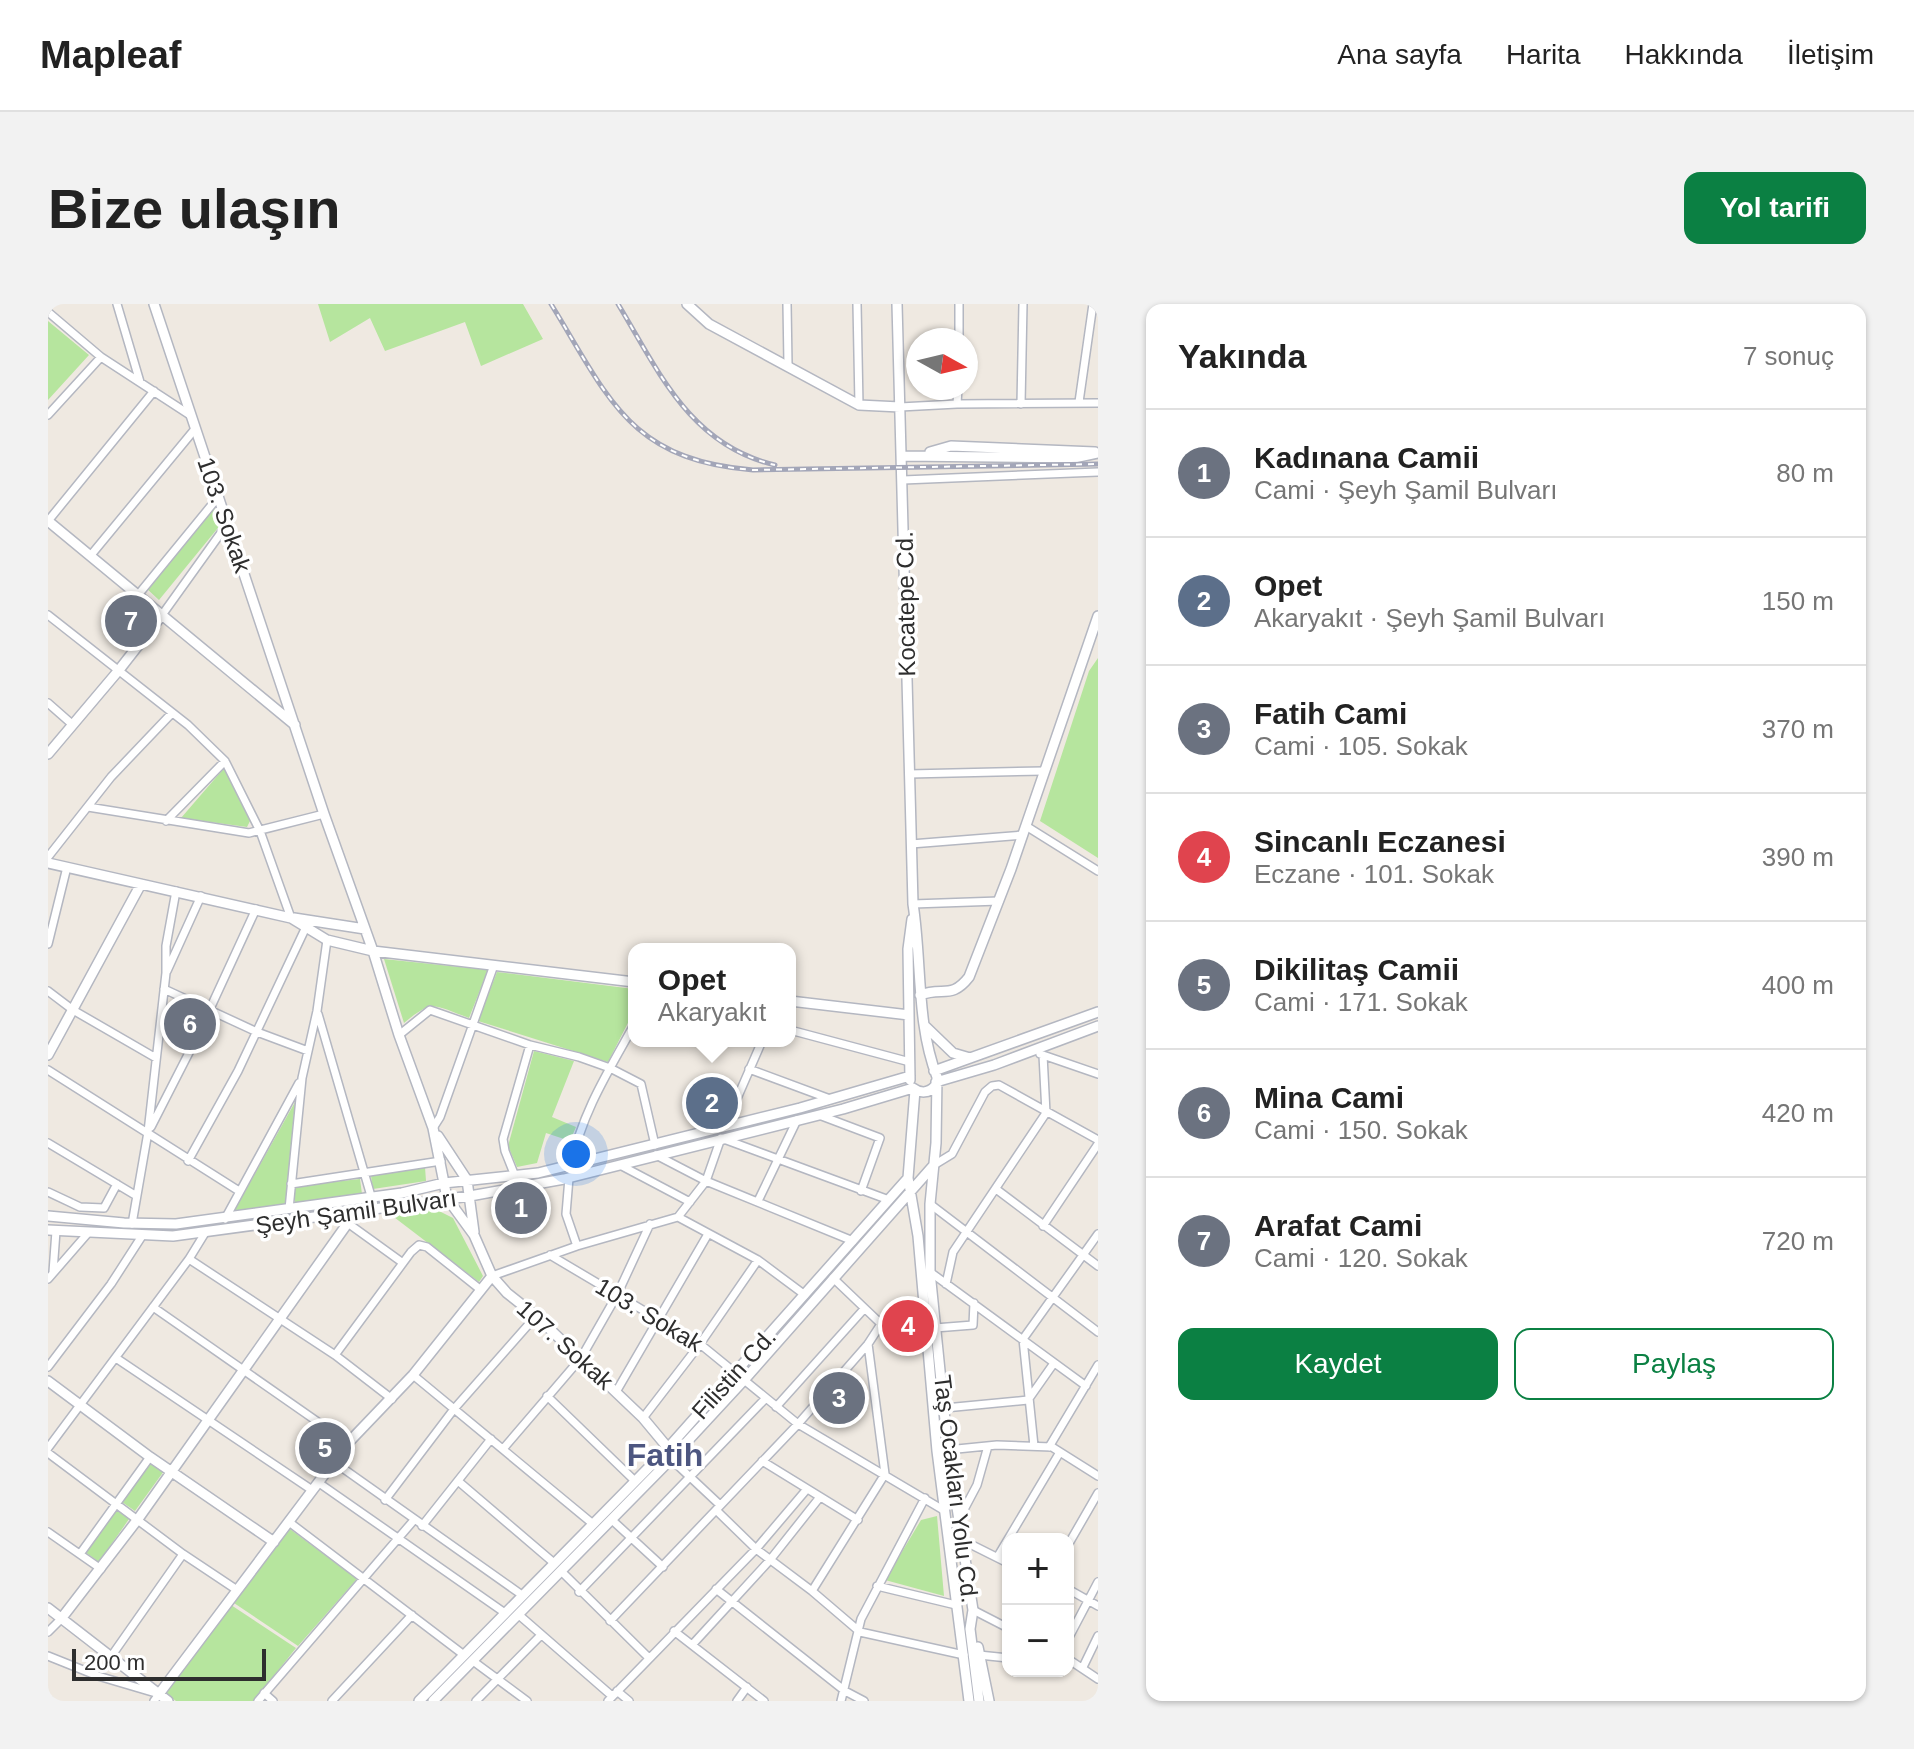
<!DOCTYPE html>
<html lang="tr">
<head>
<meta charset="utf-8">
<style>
	body { margin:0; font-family:Helvetica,sans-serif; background:#f2f2f2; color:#222 }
	.controls { position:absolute; right:24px; bottom:24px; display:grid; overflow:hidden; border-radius:16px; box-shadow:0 2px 6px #0004 }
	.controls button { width:72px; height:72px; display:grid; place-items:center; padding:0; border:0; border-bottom:2px solid #e0e0e0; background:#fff; color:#222; font:40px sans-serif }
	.compass { position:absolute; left:858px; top:24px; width:72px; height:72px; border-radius:50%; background:#fff; box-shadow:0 2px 6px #0004; rotate:98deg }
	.scale { position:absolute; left:24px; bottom:20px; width:194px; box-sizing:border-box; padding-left:8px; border:4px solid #2e2e2e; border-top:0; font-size:22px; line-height:28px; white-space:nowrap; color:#2e2e2e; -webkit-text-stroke:6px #fff; paint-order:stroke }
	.you { position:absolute; left:528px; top:850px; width:28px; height:28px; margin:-20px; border:6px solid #fff; border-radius:50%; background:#1a73e8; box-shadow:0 0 0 12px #1a73e833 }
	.badge { display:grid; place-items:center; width:52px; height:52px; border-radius:50%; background:#0b8043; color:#fff; font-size:26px; font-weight:700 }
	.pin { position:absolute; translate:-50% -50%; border:4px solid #fff; box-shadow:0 2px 8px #0006 }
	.popup { position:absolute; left:580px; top:639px; width:168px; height:104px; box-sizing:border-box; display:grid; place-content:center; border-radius:16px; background:#fff; filter:drop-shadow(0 2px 6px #0005); font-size:26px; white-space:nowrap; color:#767676 }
	.popup b { font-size:30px; color:#222 }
	.popup::after { content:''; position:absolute; left:50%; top:100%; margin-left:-16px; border:16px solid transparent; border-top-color:#fff }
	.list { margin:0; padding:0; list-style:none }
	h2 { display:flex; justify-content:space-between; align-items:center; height:104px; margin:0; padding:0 32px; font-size:34px }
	h2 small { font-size:26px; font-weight:400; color:#767676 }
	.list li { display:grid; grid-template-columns:52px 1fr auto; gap:24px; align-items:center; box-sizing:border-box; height:128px; padding:0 32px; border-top:2px solid #e0e0e0 }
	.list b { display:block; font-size:30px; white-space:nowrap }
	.list p { margin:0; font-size:26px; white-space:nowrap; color:#767676 }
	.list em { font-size:26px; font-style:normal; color:#767676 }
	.actions { display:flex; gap:16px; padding:24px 32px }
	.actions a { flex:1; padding:18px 0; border:2px solid #0b8043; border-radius:16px; text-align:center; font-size:28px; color:#0b8043 }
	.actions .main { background:#0b8043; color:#fff }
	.map { position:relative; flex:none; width:1050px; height:1397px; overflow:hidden; border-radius:16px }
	header { display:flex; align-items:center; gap:48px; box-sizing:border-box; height:112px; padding:0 40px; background:#fff; border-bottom:2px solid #e0e0e0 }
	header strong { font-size:38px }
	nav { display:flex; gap:44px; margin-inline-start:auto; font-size:28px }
	.intro { display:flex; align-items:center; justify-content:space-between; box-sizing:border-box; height:192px; padding:0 48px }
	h1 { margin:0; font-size:56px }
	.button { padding:20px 36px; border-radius:16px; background:#0b8043; color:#fff; font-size:28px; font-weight:700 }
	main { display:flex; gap:48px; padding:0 48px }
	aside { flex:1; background:#fff; border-radius:16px; box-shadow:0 2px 6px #0004 }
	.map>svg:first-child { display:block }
</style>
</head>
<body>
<header>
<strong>Mapleaf</strong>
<nav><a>Ana sayfa</a><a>Harita</a><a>Hakkında</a><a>İletişim</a></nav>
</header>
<div class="intro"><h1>Bize ulaşın</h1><a class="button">Yol tarifi</a></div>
<main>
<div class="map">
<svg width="1050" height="1397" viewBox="0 0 1050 1397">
	<rect width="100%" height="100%" fill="#efe9e1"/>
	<path fill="#b6e59e" d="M 270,0 L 475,0 L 495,35 L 433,62 L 417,18 L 337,47 L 322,14 L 282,38 Z
		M 0,17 L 41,51 L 0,96 Z
		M 164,200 L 174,219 L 111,296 L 98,284 Z
		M 1050,354 L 1050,554 L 992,517 L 1041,367 Z
		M 177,463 L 202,517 L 199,523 L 133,514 Z
		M 336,655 L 440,666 L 421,714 C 386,702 386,694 356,719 Z
		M 449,668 L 586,685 L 586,707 L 560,758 L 430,717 Z
		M 486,747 L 526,757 L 504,813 L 528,823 L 522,837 L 498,829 L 489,859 L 469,863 L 460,842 Z
		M 247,798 L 237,902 L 185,909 Z
		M 377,863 L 378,877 L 325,885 L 323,872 Z
		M 312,875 L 314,890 L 247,899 L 247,882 Z
		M 383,903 L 405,914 L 435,972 L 431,978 L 338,907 Z
		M 102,1157 L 116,1167 L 87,1207 L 74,1198 Z
		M 67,1205 L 81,1215 L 51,1258 L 37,1248 Z
		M 889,1212 L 896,1292 L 837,1276 L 873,1216 Z
		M 242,1225 L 309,1275 L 250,1342 L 186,1299 Z
		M 183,1301 L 248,1344 L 206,1397 L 128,1397 L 117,1389 Z"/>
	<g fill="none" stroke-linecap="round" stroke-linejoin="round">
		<defs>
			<path id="street" d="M 69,0 L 92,78
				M 739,0 L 740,60
				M 809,0 L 811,101
				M 0,8 L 53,53 L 142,111
				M 911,36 L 911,0
				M 1031,98 L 1045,0
				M 909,100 L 910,84
				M 973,100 L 975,0
				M 852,103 L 909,100 L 1050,99
				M 0,111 L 53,53
				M 855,176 L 1050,168
				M 0,217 L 106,87
				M 43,251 L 147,125
				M 90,291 L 171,192
				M 0,311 L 140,421 L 177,457 L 212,527 L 243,614
				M 114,311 L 180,219
				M 0,399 L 25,421
				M 861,470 L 996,467
				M 40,503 L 201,529 L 276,510
				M 118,517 L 177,457
				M 978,522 L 1050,567
				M 863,540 L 975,531
				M 0,553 L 63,473 L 124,409
				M 865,600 L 951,597
				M 0,640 L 19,563
				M 119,667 L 153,592
				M 116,685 L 209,728 L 260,747
				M 0,687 L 25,706 L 108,754
				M 270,710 L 323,892
				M 742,726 L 862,758
				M 351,731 L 382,706 L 482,741 L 531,753 L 562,764 L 593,780 L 607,841
				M 992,750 L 1050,770
				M 701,765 L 782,795
				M 0,766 L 191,887
				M 771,811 L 832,834 L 813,887
				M 677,822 L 714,737
				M 103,823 L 149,733 L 208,605
				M 385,824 L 392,813 L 446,661
				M 0,839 L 87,891
				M 608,851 L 658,877 L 805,937
				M 140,857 L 190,767 L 258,623
				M 572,861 L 642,898
				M 886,861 L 904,850 L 937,788 L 944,782 L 951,781 L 1050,836
				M 523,862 C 533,810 561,766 586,721
				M 467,872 L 457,847 L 455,835 L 482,741
				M 243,880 L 393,857
				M 948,885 L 1050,962
				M 0,888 L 32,903 L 56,904 L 69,880
				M 710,897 L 749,816
				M 882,900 L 1050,1028
				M 241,905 L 254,774 L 269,707 L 279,636
				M 630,913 L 710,956 L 757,991
				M 177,915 L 251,779
				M 84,920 L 100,828 L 118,669 L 118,642 L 128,587
				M 301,920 L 355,959
				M 995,922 L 1050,840
				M 529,942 L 630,913 L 658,877 L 673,834 L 841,896
				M 502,951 L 652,1040 L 750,1120 L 897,1207
				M 141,955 L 287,1051 L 344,1095
				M 5,968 L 8,927
				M 882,968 L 1038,1082
				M 444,972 L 529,942 L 518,910 L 521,874
				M 785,974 L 830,1017 L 878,1015
				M 0,975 L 40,929
				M 898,980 L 905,948 L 998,809 L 995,751
				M 105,1003 L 300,1139
				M 887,1024 L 925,1021 L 926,999
				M 287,1051 L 363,948 L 371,941 L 379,943 L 433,986
				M 68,1054 L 264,1186
				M 0,1063 L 63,980 L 94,932
				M 365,1071 L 545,1220
				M 568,1088 L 660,930
				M 499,1092 L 587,1177
				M 980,1096 L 1006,1059
				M 728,1103 L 816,1005
				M 897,1104 L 980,1096
				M 595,1114 L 652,1040 L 710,956
				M 986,1142 L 975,1035 L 1050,930
				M 1001,1143 L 1050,1061
				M 0,1144 L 141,955 L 157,929
				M 455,1145 L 533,1054 L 569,991 L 602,920
				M 889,1147 L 949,1141 L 1004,1143 L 1050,1172
				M 0,1149 L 135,1250 L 189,1286
				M 623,1155 L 672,1201
				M 714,1157 L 810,1216
				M 286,1158 L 474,1291
				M 410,1177 L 506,1259
				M 271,1179 L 457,1309
				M 337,1196 L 406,1105 L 488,1012
				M 668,1206 L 708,1245 L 764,1287 L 812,1328 L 916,1351
				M 911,1215 L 929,1181 L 940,1142
				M 564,1216 L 615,1263
				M 241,1218 L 416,1351
				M 374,1222 L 443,1135
				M 0,1228 L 53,1265
				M 914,1236 L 960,1259
				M 1020,1241 L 1050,1189
				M 32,1250 L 102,1153
				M 950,1252 L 1012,1148
				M 514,1268 L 600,1353
				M 829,1282 L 908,1301
				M 668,1285 L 797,1387 L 816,1397
				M 1020,1285 L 1050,1302
				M 764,1287 L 837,1170 L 820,1040
				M 531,1288 L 717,1095
				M 925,1306 L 960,1324
				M 471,1311 L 564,1392
				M 562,1317 L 750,1120 L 820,1040 L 835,1017
				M 626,1327 L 716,1397
				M 0,1328 L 13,1315
				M 1020,1335 L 1050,1278
				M 644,1341 L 722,1256 L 772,1193
				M 931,1351 L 960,1354
				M 0,1352 L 50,1372 L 111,1390 L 106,1397
				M 62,1354 L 135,1250
				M 1020,1355 L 1050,1375
				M 425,1357 L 479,1397
				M 1035,1363 L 1050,1332
				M 569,1387 L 581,1397
				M 216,1389 L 225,1397
				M 0,1396 L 2,1397
				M 210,1397 L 366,1216
				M 284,1397 L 364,1311
				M 428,1397 L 493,1331
				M 560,1397 L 708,1245 L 759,1185
				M 689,1397 L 699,1383
				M 793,1397 L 813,1315 L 877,1194"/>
			<path id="secondary" d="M 106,0 L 276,510 L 325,647 L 351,731 L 385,824 L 399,894 L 426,931 L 444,972 L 459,989 L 488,1012 L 595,1114 L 620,1144 L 623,1155
				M 639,0 L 661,20 L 811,101 L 852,103
				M 849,0 L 865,600 C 874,657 868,719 889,773 L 888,839 L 882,900 L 882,968 L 900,1146 L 925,1306 L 922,1325 L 931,1397
				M 882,148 L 903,142 L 1047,148
				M 855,152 L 1026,154 L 1050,149
				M 0,217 L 247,421
				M 0,450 L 71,366 L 114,311
				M 0,559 L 243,614 L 279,636 L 325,647 L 586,678
				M 246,614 L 317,625
				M 872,691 C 895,682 903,696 921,673 L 963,565 L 1050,312
				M 742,697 L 861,711
				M 877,722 L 905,749 L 922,754
				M 0,751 L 93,580
				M 886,767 L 1050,708
				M 862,776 L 860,645 L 864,615
				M 888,778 L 946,761 L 1050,722
				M 867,786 L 860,874 L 870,932 L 889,1147 L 921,1397
				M 390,832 L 419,876 L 426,928
				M 0,912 L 76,919 L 128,920 L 354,889 L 396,879 L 490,869 L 752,804 L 862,772
				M 0,926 L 125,932 L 422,892 L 516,875 L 795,805 L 865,784 C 873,790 881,789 887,782
				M 0,1077 L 102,1153 L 226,1238
				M 0,1304 L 120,1397
				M 13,1315 L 90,1215 L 309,906
				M 930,1343 L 941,1397
				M 111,1390 L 300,1139 L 365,1071 L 444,972
				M 371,1397 L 620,1144 L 860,874
				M 385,1397 L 623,1155 L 697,1075 L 885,862"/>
		</defs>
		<use href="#street" stroke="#b4b7c1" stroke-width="10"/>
		<use href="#secondary" stroke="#b4b7c1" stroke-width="12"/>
		<use href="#street" stroke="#fff" stroke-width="7"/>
		<use href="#secondary" stroke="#fff" stroke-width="9"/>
		<defs>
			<path id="rail" d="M 503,0 C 561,94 581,156 705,166 L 1050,160
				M 570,0 C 611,68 642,141 727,161"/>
		</defs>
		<use href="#rail" stroke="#a3a6b8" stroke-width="5"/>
		<use href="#rail" stroke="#fff" stroke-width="2" stroke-dasharray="6" stroke-linecap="butt"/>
	</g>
	<g text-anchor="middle" stroke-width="7" stroke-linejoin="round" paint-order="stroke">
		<g font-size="24" fill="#2e2e2e" stroke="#fff">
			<text transform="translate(176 211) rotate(71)" y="8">103. Sokak</text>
			<text transform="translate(858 300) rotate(-91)" y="8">Kocatepe Cd.</text>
			<text transform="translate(308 908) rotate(-8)" y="8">Şeyh Şamil Bulvarı</text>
			<text transform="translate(601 1011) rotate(31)" y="8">103. Sokak</text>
			<text transform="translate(517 1041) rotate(42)" y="8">107. Sokak</text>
			<text transform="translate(686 1070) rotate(-48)" y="8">Filistin Cd.</text>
			<text transform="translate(908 1185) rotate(83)" y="8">Taş Ocakları Yolu Cd.</text>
		</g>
		<g font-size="32" font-weight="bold" fill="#4d5680" stroke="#fff">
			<text x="617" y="1162">Fatih</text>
		</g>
	</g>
</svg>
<div class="controls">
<button>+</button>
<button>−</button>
</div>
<svg class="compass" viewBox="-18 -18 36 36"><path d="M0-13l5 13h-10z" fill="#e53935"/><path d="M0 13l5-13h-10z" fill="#767676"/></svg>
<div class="scale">200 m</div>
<div class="you"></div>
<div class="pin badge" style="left:473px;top:904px;background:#6b7280">1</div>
<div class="pin badge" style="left:664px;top:799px;background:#5c6f8a">2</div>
<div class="popup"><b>Opet</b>Akaryakıt</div>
<div class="pin badge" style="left:791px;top:1094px;background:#6b7280">3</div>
<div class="pin badge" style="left:860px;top:1022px;background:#e0444e">4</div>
<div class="pin badge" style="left:277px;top:1144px;background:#6b7280">5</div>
<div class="pin badge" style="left:142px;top:720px;background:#6b7280">6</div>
<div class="pin badge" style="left:83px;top:317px;background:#6b7280">7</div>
</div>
<aside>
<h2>Yakında<small>7 sonuç</small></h2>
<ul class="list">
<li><span class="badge" style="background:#6b7280">1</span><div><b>Kadınana Camii</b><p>Cami · Şeyh Şamil Bulvarı</p></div><em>80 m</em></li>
<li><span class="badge" style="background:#5c6f8a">2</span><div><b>Opet</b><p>Akaryakıt · Şeyh Şamil Bulvarı</p></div><em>150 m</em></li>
<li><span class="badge" style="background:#6b7280">3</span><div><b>Fatih Cami</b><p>Cami · 105. Sokak</p></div><em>370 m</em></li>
<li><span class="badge" style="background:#e0444e">4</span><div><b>Sincanlı Eczanesi</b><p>Eczane · 101. Sokak</p></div><em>390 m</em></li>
<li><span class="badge" style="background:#6b7280">5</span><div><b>Dikilitaş Camii</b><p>Cami · 171. Sokak</p></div><em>400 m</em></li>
<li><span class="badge" style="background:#6b7280">6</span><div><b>Mina Cami</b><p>Cami · 150. Sokak</p></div><em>420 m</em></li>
<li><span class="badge" style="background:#6b7280">7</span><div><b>Arafat Cami</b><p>Cami · 120. Sokak</p></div><em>720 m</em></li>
</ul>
<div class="actions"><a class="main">Kaydet</a><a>Paylaş</a></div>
</aside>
</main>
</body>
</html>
